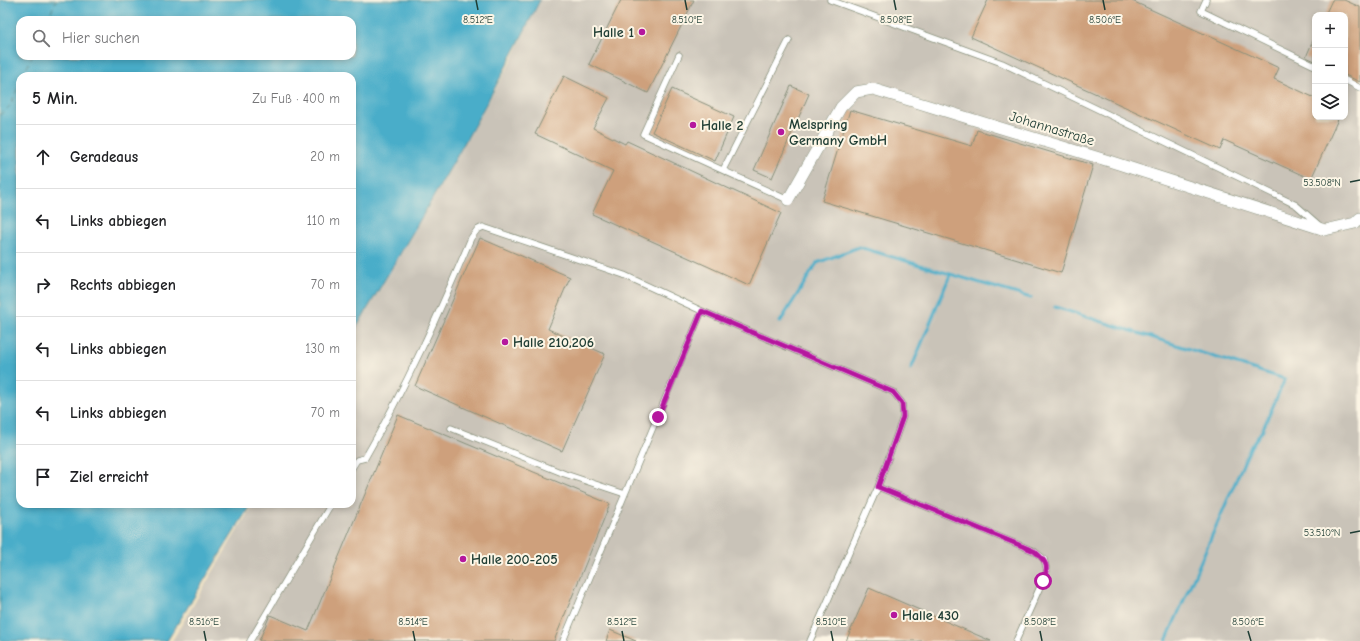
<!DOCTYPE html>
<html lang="de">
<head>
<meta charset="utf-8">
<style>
	body { margin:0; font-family:"Comic Neue",sans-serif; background:#f2f2f2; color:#202124 }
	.controls { position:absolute; right:12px; top:12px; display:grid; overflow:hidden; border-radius:8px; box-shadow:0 2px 6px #0003 }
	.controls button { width:36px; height:36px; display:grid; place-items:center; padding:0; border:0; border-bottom:1px solid #e0e0e0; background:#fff; color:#202124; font:20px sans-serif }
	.stop { position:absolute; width:12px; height:12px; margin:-9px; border:3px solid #b5179e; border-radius:50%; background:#fff }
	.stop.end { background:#b5179e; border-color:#fff; box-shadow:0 1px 4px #0008 }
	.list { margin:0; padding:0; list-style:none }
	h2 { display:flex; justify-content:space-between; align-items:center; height:52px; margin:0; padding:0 16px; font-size:17px }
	h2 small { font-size:13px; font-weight:400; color:#757577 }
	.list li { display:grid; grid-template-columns:26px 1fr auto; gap:12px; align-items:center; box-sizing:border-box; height:64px; padding:0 16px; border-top:1px solid #e0e0e0 }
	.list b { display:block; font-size:15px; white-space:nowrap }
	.list em { font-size:13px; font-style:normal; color:#757577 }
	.icon { flex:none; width:22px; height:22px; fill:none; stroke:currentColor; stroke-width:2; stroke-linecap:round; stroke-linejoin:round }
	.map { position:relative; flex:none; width:1360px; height:641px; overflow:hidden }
	.search { position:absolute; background:#fff; box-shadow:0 2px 6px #0003; left:16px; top:16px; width:340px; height:44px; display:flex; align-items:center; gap:10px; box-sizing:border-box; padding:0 14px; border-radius:12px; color:#757577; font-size:15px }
	.panel { position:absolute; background:#fff; box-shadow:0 2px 6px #0003; left:16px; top:72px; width:340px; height:436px; border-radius:12px }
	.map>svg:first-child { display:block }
</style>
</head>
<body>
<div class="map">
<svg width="1360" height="641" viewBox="0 0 1360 641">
	<rect width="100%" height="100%" fill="#fcf5e5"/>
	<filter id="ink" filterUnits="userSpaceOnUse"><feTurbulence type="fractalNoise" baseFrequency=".025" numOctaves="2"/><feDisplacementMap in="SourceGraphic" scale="8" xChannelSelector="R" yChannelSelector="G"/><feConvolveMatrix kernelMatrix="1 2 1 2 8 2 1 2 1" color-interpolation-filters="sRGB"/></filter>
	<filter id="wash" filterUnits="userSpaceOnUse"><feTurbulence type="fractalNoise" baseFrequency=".012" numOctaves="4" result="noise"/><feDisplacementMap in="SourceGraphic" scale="16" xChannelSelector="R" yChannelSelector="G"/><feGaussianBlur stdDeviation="0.9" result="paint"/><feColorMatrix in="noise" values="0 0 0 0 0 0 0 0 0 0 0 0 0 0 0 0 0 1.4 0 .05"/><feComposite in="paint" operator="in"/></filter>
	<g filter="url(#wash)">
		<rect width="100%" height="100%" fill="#efe1c1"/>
		<path fill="#c9c3b8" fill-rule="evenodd" d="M 540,0 L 1360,0 L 1360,641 L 172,641 L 253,504 L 352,504 L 352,336 L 441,185 L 511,61 ZM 1315,15 L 1345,15 L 1345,117 L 1315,117 Z"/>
		<path fill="#49adc9" stroke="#34757e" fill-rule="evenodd" d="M 0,0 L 540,0 C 484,115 417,225 352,335 L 352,76 L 20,76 L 20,504 L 251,504 L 167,641 L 0,641 ZM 20,20 L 352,20 L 352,56 L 20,56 Z"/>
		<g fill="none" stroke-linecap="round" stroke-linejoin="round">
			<path stroke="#49adc9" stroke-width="3" d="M 1055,307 L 1285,379 L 1262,431 L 1251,446 L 1166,641
				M 780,322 L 817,263 L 859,247 L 1031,298
				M 911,369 L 950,275"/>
			<path stroke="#2c5f61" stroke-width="1" stroke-dasharray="5 4" stroke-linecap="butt" d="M 48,20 L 56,0
				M 23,76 L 32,56
				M 0,115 L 10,106 L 20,83"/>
		</g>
		<g id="blocks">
			<path fill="#cea07c" d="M 621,0 L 694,0 L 648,93 L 589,64 Z
				M 988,0 L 1130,0 L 1279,68 L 1274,79 L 1315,98 L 1315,117 L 1339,117 L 1311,179 L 1224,140 L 1220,150 L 971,37 Z
				M 1332,0 L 1344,0 L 1360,7 L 1360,82 L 1345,75 L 1345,15 L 1325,15 Z
				M 1315,36 L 1315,61 L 1306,57 Z
				M 564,76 L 609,98 L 593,128 L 625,144 L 627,141 L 781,213 L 749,285 L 592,214 L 613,171 L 535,134 Z
				M 791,86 L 809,94 L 772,178 L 754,170 Z
				M 672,89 L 734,117 L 715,161 L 652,132 Z
				M 850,110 L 972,146 L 977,130 L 1093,165 L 1061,273 L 822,201 Z
				M 480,238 L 570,277 L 548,329 L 605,354 L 562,451 L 415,386 Z
				M 398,415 L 610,504 L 554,641 L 259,641 L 270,615 L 308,631 Z
				M 869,588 L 991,641 L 846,641 Z
				M 610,630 L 636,641 L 606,641 Z"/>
		</g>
	</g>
	<g filter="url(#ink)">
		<use href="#blocks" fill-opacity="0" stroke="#878f7a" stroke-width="1"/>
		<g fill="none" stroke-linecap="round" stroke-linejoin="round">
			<defs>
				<path id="lane" d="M 830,0 L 1002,63 L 1296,205 L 1320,226
					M 1206,0 L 1201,11 L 1315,66
					M 679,55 L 643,134 L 788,200
					M 1345,80 L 1360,88
					M 723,170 L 789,40
					M 702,311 L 893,392 L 902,403 L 903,417 L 878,487
					M 352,468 L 357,460 L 365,458 C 406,387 439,313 471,238 L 477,230 L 483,227 L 624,275 L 702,311 L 625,494 L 565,474 L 451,428
					M 250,641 L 331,504
					M 563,641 L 625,494
					M 810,641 L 878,487 L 1034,551 L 1044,559 L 1047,571 L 1016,641"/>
				<path id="street" d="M 788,200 L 841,107 L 856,92 L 873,89 L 1109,161 L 1325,230 L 1355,223 L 1360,218"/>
			</defs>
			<use href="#lane" stroke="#878f7a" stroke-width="7"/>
			<use href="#street" stroke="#878f7a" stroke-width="12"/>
			<use href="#lane" stroke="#fff" stroke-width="5.5"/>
			<use href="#street" stroke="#fff" stroke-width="11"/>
		</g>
	</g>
	<g fill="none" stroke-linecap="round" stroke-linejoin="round" filter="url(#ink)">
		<path stroke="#b5179e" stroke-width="5" d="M 658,417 L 702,311 L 893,392 L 902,403 L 903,417 L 878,487 L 1034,551 C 1046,561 1050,566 1043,581"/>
	</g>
	<path fill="none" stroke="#1f3d34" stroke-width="1.5" d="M 476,0 L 478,10M 685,0 L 687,10M 894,0 L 896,10M 1103,0 L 1105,10M 1350,182 L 1360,180M 1350,533 L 1360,531M 204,631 L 206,641M 413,631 L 415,641M 622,631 L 624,641M 831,631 L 833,641M 1040,631 L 1042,641M 1248,631 L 1251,641"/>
	<g fill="#b5179e" stroke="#fcf5e5" stroke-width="1.5">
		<circle cx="642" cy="32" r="4"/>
		<circle cx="693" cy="125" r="4"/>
		<circle cx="781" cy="132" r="4"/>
		<circle cx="505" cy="342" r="4"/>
		<circle cx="463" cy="559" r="4"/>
		<circle cx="894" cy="615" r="4"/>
	</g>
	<g text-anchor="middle" stroke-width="4" stroke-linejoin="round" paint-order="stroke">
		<g font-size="14" font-weight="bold" fill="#1f3d34" stroke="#fcf5e5" text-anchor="start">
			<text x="634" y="37" text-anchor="end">Halle 1</text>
			<text x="789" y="129">Melspring<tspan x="789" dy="16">Germany GmbH</tspan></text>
			<text x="701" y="130">Halle 2</text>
			<text x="513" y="347">Halle 210,206</text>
			<text x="471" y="564">Halle 200-205</text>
			<text x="902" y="620">Halle 430</text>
		</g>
		<g font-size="14" fill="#1f3d34" stroke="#fcf5e5">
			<text transform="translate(1052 128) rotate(17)" y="5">Johannastraße</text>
		</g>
	</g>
	<g font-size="10" text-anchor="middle" fill="#1f3d34" stroke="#fcf5e5" stroke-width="4" stroke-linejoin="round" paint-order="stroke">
		<text x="478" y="23">8.512°E</text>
		<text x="687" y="23">8.510°E</text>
		<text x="896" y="23">8.508°E</text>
		<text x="1105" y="23">8.506°E</text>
		<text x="1322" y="186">53.508°N</text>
		<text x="1322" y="536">53.510°N</text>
		<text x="204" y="625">8.516°E</text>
		<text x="413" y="625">8.514°E</text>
		<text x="622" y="625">8.512°E</text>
		<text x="831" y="625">8.510°E</text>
		<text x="1040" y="625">8.508°E</text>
		<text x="1248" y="625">8.506°E</text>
	</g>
</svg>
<div class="controls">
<button>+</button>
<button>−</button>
<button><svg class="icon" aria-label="layers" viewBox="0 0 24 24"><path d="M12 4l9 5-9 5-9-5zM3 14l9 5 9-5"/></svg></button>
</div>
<div class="stop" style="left:1043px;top:581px"></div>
<div class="stop end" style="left:658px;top:417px"></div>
<div class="search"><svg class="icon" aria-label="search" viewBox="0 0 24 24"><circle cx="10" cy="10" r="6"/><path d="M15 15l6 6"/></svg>Hier suchen</div>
<section class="panel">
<h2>5 Min.<small>Zu Fuß · 400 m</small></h2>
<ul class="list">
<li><svg class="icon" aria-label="ahead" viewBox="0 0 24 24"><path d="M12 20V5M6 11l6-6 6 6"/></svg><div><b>Geradeaus</b></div><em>20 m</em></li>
<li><svg class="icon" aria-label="left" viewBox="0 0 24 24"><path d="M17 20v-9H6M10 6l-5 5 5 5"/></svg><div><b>Links abbiegen</b></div><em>110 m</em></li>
<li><svg class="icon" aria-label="right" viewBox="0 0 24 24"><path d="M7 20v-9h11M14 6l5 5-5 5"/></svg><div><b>Rechts abbiegen</b></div><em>70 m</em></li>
<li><svg class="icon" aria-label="left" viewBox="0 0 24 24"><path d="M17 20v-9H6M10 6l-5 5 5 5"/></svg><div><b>Links abbiegen</b></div><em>130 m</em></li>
<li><svg class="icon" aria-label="left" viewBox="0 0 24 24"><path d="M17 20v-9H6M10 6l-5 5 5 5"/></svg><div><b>Links abbiegen</b></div><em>70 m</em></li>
<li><svg class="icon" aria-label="arrive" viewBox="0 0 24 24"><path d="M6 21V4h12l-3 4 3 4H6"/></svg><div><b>Ziel erreicht</b></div></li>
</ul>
</section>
</div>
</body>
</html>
